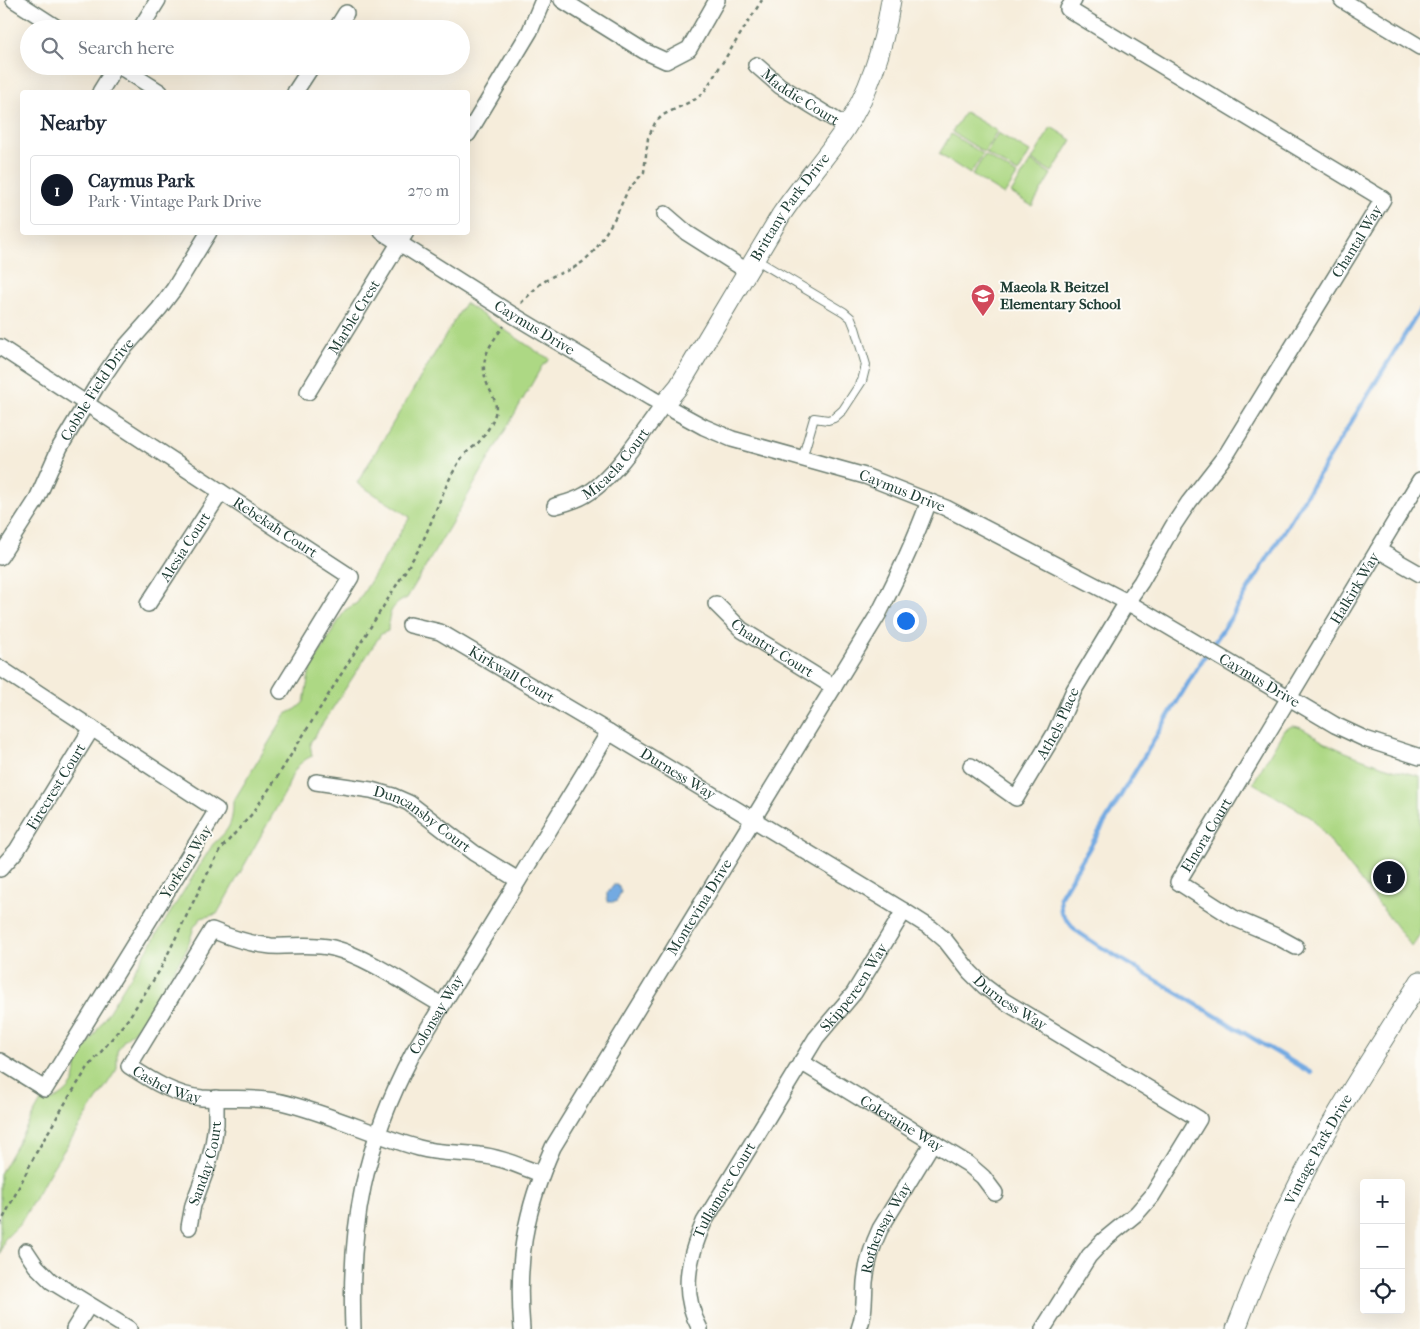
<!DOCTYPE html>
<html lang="en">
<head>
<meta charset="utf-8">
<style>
	body { margin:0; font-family:"IM FELL French Canon",serif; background:#f6f6f7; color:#1f2937 }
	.controls { position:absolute; right:15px; bottom:15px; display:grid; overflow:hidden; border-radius:5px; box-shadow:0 5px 20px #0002 }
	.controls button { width:45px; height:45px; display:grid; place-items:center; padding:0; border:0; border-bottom:1px solid #e0e1e3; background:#fff; color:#1f2937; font:25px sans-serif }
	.you { position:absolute; left:905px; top:620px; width:18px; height:18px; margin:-12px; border:4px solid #fff; border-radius:50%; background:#1a73e8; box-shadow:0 0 0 8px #1a73e833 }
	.badge { display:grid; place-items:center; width:32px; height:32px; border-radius:50%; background:#111827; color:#fff; font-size:16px; font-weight:700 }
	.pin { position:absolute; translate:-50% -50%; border:2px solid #fff; box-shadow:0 1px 5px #0006 }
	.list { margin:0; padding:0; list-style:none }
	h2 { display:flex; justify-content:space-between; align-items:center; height:65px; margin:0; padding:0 20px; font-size:21px }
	h2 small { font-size:16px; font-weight:400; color:#747a83 }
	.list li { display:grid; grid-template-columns:32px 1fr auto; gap:15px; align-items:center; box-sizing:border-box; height:70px; margin:0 10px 10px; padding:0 10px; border:1px solid #e0e1e3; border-radius:5px }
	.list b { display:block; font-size:19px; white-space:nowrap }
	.list p { margin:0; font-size:16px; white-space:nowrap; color:#747a83 }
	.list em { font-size:16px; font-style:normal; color:#747a83 }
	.icon { flex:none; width:28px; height:28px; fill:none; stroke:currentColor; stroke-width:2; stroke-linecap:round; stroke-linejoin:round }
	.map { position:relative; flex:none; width:1420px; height:1329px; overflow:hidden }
	.search { position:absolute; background:#fff; box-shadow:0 5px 20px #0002; left:20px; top:20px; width:450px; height:55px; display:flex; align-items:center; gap:12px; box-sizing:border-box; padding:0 18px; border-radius:28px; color:#747a83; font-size:19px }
	.panel { position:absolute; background:#fff; box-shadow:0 5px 20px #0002; left:20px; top:90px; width:450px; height:145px; border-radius:5px }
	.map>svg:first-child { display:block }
</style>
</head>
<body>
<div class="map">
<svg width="1420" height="1329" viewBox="0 0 1420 1329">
	<rect width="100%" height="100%" fill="#fdfcf7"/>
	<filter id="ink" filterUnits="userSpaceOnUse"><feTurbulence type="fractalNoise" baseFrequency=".02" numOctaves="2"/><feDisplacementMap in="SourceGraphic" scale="10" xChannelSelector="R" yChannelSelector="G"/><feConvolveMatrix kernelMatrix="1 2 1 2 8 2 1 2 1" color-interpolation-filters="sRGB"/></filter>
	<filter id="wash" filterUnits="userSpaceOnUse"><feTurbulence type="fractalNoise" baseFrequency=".0096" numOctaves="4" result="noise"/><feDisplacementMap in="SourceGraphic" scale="20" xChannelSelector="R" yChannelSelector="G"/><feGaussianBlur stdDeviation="1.12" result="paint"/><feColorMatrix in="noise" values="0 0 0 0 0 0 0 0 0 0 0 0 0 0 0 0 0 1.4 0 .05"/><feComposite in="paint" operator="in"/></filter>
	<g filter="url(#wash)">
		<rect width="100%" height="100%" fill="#f6eddb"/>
		<path fill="#add884" stroke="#668a5c" d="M 965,112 L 997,131 L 984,152 L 952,132 Z
			M 1051,127 L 1072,140 L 1052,172 L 1032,160 Z
			M 998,133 L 1030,152 L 1018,173 L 986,153 Z
			M 951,134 L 983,154 L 970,174 L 939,154 Z
			M 985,155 L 1017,175 L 1004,195 L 972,175 Z
			M 1031,161 L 1051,174 L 1032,206 L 1011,193 Z
			M 465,303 L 536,351 L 550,359 L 542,366 L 460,509 L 407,598 C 391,605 388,614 388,631 L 381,634 L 310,743 L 312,756 C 296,763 292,774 287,789 L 217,914 L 201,918 L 194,927 L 187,949 L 139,1026 L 124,1040 L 117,1051 L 117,1069 L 53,1167 L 20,1224 L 4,1240 L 0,1255 L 0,1174 L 41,1101 C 54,1103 68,1093 74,1081 C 75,1076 76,1069 76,1064 L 213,844 C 229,830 233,824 233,802 L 286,714 L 296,709 L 304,702 L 310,669 L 345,610 L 357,603 L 410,517 L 357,483 Z
			M 1292,726 C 1303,726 1313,736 1322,741 C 1351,756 1389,769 1420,776 L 1420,935 L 1412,947 L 1312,818 L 1253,783 L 1284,730 Z"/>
		<path fill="#73aae2" stroke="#49748b" d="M 613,885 L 618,885 L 621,892 L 616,902 L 607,902 L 607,893 Z"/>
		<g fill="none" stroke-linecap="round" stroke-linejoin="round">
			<path stroke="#73aae2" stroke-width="4.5" d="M 1311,1073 L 1099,946 L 1075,930 L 1061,912 L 1060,897 L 1197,668 L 1230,619 L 1420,310"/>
		</g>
	</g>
	<g filter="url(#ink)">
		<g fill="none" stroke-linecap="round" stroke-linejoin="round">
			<defs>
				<path id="service" d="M 755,259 L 844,312 L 851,318 L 855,328 L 866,365 L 862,381 L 843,410 L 834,418 L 828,420 L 814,418 L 802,459"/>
				<g id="minor">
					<path d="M 14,0 L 59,29"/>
					<path d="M 562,0 L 644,51 L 666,61 L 689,49 L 717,0"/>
					<path d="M 1342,0 L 1420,47"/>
					<path d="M 140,29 L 158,0"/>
					<path d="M 336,29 L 346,13"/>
					<path id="s1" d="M 756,65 L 780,86 L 847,127"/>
					<path d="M 119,66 L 160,92"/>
					<path d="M 100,92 L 116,66"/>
					<path d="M 295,92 L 312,66"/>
					<path d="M 468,134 L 530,31 L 543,0"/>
					<path d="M 665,214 L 687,233 L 747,271"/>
					<path id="s2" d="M 382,232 L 513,315 L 651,398 L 704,427 L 732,439 L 865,476 L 946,508 L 1127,602 L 1335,725 L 1365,739 L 1420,757"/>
					<path id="s3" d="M 0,347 L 351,577 L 281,691"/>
					<path id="s4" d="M 308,392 L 406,232"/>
					<path id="s5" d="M 555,506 C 566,503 575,501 585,495 C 614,479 644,431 664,404"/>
					<path d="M 1378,550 L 1420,574"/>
					<path id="s6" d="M 0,557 L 36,501 L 60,447 L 96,387 L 118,355 L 159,309 L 174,289 L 209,232"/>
					<path id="s7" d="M 148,604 L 221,492"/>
					<path id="s8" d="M 716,604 L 742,630 L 834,687"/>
					<path id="s9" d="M 410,625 L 440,632 L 609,732 L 904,911 L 931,928 L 945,940 L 970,972 L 984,986 L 1004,1001 L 1199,1119 L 1152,1196 L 1137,1213 L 1104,1240 L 1089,1256 L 1043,1329"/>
					<path d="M 0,668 L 217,810 L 45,1089 L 0,1061"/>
					<path id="s10" d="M 971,766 L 1016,798 L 1055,733 L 1074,690 L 1127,602 L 1141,582 L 1173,526 L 1189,502 L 1228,452 L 1383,199 L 1068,9 L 1074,0"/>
					<path id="s11" d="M 316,782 L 371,790 L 393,796 L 409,803 L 474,853 L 518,880"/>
					<path id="s12" d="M 0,869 L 17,850 L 92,728"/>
					<path id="s13" d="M 1296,947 L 1276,936 L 1234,918 L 1178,882 L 1420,480"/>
					<path id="s14" d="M 442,1005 C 410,987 368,957 333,948 C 312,943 292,947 271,946 C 250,944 231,938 212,930 L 129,1066 C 152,1081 174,1095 202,1098 C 229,1100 255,1096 281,1102 C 328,1113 373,1135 419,1148 C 439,1154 459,1152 479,1155 C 501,1157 521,1167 541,1174"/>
					<path id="s15" d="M 801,1062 L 968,1164 L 983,1177 L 995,1193"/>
					<path id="s16" d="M 189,1227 L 193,1205 L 208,1165 L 213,1145 L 216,1124 L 216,1098"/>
					<path d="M 26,1251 L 36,1266 L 51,1281 L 129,1329"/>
					<path d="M 74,1329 L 89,1305"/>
					<path id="s17" d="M 353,1329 C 349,1224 364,1146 413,1053 L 609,732"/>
					<path id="s18" d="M 522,1329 C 516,1260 525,1210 553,1147 L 879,613 C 898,576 915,540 929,501"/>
					<path id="s19" d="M 700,1329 C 680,1292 688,1259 704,1222 L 816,1038 L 854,993 L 904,911"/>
					<path id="s20" d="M 859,1329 C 865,1314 864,1298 865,1282 C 867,1263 872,1246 880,1229 L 933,1142"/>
				</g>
				<g id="tertiary">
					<path id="s21" d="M 664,404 L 679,386 L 781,215 C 801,185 825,159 845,129 C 871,90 884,45 891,0"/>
					<path id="s22" d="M 1236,1329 C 1257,1273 1280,1218 1308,1166 C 1342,1102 1382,1042 1420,981"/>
				</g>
			</defs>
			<use href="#service" stroke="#6a7b6e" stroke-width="10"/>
			<use href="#minor" stroke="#6a7b6e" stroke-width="18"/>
			<use href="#tertiary" stroke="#6a7b6e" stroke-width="21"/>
			<path stroke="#6a7b6e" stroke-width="2.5" stroke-dasharray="4 4" stroke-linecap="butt" d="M 521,303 L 540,284 L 553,276 L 572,269 L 584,261 L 596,249 L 616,216 L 628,190 L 644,172 L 648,138 L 655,123 L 663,115 L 696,99 L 704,92 L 762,0
				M 0,1225 L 36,1153 L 67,1100 L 87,1069 L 128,1019 L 160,970 L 203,882 L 221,849 L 252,814 L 276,779 L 419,549 C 434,519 443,486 461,459 C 465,452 473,448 478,443 C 485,435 495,420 496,409 C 496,397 487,388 485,377 C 480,357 493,340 504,326"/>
			<use href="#service" stroke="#fff" stroke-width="8"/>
			<use href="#minor" stroke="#fff" stroke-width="15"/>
			<use href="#tertiary" stroke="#fff" stroke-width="19"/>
		</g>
	</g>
	<defs>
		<symbol id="school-pin" viewBox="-11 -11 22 30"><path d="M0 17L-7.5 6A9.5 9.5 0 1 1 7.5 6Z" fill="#d1495b" stroke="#fdfcf7"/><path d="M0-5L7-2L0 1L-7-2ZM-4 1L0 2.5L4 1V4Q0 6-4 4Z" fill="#fff"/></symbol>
	</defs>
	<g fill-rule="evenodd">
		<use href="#school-pin" x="969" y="282" width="28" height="38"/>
	</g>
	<g text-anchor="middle" stroke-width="4" stroke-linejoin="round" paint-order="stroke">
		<g font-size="15" fill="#1f3d34" stroke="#fdfcf7">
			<text dy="5" stroke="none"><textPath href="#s1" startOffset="55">Maddie Court</textPath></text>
			<text dy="5" stroke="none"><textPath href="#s21" startOffset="234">Brittany Park Drive</textPath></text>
			<text dy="5" stroke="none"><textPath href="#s10" startOffset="709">Chantal Way</textPath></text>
			<text dy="5" stroke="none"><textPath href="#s4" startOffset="88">Marble Crest</textPath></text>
			<text dy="5" stroke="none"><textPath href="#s2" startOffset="180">Caymus Drive</textPath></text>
			<text dy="5" stroke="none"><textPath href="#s6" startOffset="194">Cobble Field Drive</textPath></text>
			<text dy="5" stroke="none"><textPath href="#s5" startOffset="76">Micaela Court</textPath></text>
			<text dy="5" stroke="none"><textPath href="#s2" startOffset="585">Caymus Drive</textPath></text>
			<text dy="5" stroke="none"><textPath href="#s3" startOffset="329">Rebekah Court</textPath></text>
			<text dy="5" stroke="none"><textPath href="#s7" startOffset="68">Alesia Court</textPath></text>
			<text dy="5" stroke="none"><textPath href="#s13" startOffset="478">Halkirk Way</textPath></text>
			<text dy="5" stroke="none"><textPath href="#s8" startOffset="72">Chantry Court</textPath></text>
			<text dy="5" stroke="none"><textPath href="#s9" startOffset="114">Kirkwall Court</textPath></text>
			<text dy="5" stroke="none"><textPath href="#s2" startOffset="990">Caymus Drive</textPath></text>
			<text dy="5" stroke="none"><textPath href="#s10" startOffset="141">Athels Place</textPath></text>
			<text dy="5" stroke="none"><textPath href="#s9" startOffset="308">Durness Way</textPath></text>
			<text dy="5" stroke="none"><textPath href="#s12" startOffset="100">Firecrest Court</textPath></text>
			<text dy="5" stroke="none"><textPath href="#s11" startOffset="115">Duncansby Court</textPath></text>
			<text dy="5" stroke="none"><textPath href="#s13" startOffset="190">Elnora Court</textPath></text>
			<text transform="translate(186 862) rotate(-58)" y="5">Yorkton Way</text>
			<text dy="5" stroke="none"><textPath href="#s18" startOffset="468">Montevina Drive</textPath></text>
			<text dy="5" stroke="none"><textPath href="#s19" startOffset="390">Skippereen Way</textPath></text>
			<text dy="5" stroke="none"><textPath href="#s9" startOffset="714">Durness Way</textPath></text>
			<text dy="5" stroke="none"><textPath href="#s17" startOffset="331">Colonsay Way</textPath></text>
			<text dy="5" stroke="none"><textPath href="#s14" startOffset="449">Cashel Way</textPath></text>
			<text dy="5" stroke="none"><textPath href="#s15" startOffset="118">Coleraine Way</textPath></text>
			<text dy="5" stroke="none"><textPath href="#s22" startOffset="198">Vintage Park Drive</textPath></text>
			<text dy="5" stroke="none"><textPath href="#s16" startOffset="66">Sanday Court</textPath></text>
			<text dy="5" stroke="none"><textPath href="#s19" startOffset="149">Tullamore Court</textPath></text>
			<text dy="5" stroke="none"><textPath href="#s20" startOffset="106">Rothensay Way</textPath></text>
		</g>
		<g font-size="15" font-weight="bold" fill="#1f3d34" stroke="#fdfcf7" text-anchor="start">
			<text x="1000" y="292">Maeola R Beitzel<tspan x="1000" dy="17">Elementary School</tspan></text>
		</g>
	</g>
</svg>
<div class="controls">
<button>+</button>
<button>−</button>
<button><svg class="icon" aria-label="locate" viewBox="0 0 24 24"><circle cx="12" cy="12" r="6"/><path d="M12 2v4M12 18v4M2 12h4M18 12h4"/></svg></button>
</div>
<div class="you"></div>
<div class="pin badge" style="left:1389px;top:877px">1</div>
<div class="search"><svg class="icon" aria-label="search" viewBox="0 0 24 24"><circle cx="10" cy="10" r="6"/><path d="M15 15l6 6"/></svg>Search here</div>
<section class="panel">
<h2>Nearby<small></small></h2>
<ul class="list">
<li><span class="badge">1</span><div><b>Caymus Park</b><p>Park · Vintage Park Drive</p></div><em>270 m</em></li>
</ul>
</section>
</div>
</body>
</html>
